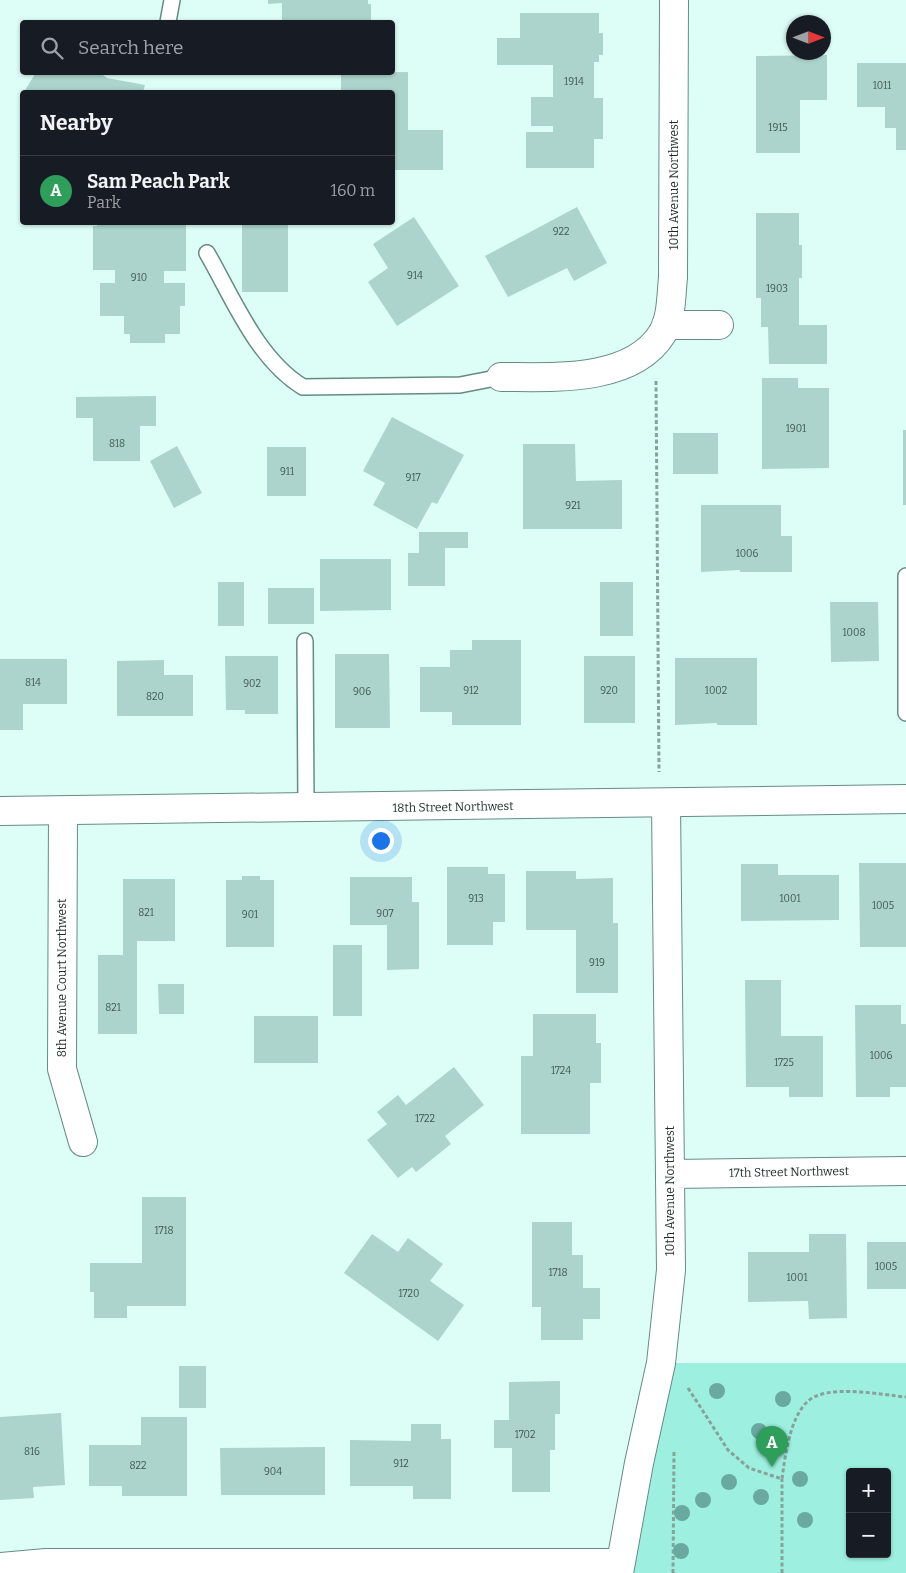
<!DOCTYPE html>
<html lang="en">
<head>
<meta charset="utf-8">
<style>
	body { margin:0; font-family:Bitter,serif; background:#20242c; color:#f1f3f6 }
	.controls { position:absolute; right:15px; bottom:15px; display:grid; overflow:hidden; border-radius:5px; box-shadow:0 1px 4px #0004 }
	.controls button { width:45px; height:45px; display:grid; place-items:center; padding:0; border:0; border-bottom:1px solid #363941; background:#171b24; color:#f1f3f6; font:25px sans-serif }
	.compass { position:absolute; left:786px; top:15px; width:45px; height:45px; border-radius:50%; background:#171b24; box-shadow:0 1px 4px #0004; rotate:90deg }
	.you { position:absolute; left:380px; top:840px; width:18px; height:18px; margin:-12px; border:4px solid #fff; border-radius:50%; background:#1a73e8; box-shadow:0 0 0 8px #1a73e833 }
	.badge { display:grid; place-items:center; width:32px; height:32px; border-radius:50%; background:#8c9099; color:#fff; font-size:16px; font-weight:700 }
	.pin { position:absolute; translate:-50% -41px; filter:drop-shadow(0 1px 2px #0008) }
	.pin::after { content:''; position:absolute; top:26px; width:18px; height:15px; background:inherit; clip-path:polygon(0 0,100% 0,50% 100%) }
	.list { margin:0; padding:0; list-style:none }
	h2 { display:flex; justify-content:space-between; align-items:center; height:65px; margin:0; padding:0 20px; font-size:21px }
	h2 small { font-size:16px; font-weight:400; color:#9ea1a6 }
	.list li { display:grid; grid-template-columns:32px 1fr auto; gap:15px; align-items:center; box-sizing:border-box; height:70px; padding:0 20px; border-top:1px solid #363941 }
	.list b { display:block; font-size:19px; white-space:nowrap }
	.list p { margin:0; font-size:16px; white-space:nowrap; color:#9ea1a6 }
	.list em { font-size:16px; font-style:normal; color:#9ea1a6 }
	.icon { flex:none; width:28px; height:28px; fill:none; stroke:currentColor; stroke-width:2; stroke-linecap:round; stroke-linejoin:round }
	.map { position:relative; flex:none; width:906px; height:1573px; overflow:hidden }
	.search { position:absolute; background:#171b24; box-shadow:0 1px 4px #0004; left:20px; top:20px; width:375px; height:55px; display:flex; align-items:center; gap:12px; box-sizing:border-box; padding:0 18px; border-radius:5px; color:#9ea1a6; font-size:19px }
	.panel { position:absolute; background:#171b24; box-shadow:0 1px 4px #0004; left:20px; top:90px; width:375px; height:135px; border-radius:5px }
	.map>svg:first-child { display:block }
</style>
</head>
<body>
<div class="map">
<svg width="906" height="1573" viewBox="0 0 906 1573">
	<rect width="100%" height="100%" fill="#dcfef6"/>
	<path fill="#9df0e0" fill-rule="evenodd" d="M 661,1363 L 906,1363 L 906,1573 L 619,1573 ZM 850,1472 L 887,1472 L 887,1554 L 850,1554 Z"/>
	<path fill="#acd4cc" d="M 268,0 L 368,0 L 368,4 L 371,4 L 371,22 L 282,22 L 282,3 L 268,4 Z
		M 520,13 L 599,13 L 599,33 L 603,33 L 603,55 L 599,55 L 599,62 L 594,62 L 594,98 L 603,98 L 603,139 L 594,139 L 594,168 L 526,168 L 526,132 L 553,132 L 553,126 L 531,126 L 531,97 L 553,97 L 553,65 L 497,65 L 497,38 L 520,38 Z
		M 827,55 L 827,100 L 800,100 L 800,153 L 756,153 L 756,56 Z
		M 857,63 L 906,63 L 906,150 L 896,150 L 896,128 L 885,128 L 885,107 L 857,107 Z
		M 33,72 L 99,72 L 107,78 L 145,85 L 143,92 L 24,92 L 35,74 Z
		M 408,72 L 408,130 L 443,130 L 443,170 L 392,170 L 392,92 L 341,92 L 341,73 Z
		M 577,207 L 607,263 L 574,281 L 567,268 L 508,297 L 485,256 Z
		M 756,213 L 799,213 L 799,245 L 802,245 L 802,278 L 799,278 L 799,325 L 827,325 L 827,364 L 769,364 L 768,327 L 761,327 L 761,298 L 756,298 Z
		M 414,217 L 459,286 L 397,326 L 368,282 L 388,268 L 373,244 Z
		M 97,222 L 177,222 L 177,225 L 186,225 L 186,271 L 164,271 L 164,283 L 185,283 L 185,306 L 180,306 L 180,334 L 165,334 L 165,343 L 130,343 L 130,334 L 124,334 L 124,316 L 100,316 L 100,283 L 115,283 L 115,270 L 93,270 L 93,226 L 97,226 Z
		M 242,222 L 288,222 L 288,292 L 242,292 Z
		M 762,378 L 798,378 L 798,388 L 829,388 L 829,468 L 762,469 Z
		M 156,396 L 156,426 L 140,426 L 140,461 L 93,461 L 93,418 L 76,418 L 76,397 Z
		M 392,417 L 464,455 L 437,504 L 432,502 L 417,529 L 373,505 L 385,483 L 363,471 Z
		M 903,430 L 906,430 L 906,505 L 903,505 Z
		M 673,433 L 718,433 L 718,474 L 673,474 Z
		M 523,444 L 575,444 L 576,481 L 622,480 L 622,529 L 523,529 Z
		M 177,446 L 202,493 L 174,508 L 150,461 Z
		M 267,447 L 306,447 L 306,496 L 267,496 Z
		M 701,505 L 781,505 L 781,536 L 792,536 L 792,572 L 740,572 L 740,570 L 701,572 Z
		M 419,532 L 468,532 L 468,548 L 445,548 L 445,586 L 408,586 L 408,553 L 419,553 Z
		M 320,559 L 391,559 L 391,610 L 320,611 Z
		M 218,582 L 244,582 L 244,626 L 218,626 Z
		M 600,582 L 633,582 L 633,636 L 600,636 Z
		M 268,588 L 314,588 L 314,624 L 268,624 Z
		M 830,602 L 878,602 L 879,661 L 831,662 Z
		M 472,640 L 521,640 L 521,725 L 452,725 L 452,712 L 420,712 L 420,667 L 450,667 L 450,650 L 472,650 Z
		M 335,654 L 389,654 L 390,728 L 335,728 Z
		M 225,656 L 278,656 L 278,714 L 245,714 L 245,710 L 226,710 Z
		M 584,656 L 635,656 L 635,723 L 584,723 Z
		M 675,658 L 757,658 L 757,725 L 717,725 L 717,723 L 675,725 Z
		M 0,659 L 67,659 L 67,704 L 23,704 L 23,730 L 0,730 Z
		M 164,660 L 164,675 L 193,675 L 193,716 L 117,716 L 117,661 Z
		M 859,863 L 906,863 L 906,947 L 860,947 Z
		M 741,864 L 778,864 L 778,875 L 839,875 L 839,920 L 741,921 Z
		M 447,867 L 488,867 L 488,874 L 505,874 L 505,922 L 493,922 L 493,945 L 447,945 Z
		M 526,871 L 576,871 L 576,879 L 613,878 L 613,923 L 618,923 L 618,993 L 576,993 L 576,930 L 526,930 Z
		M 242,876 L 260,876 L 260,880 L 274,880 L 274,947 L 226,947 L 226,880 L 242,880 Z
		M 350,877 L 412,877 L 412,902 L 419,902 L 419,969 L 387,970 L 387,925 L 350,925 Z
		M 123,879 L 175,879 L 175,941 L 137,941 L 137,1034 L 98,1034 L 98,955 L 123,955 Z
		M 333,945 L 362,945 L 362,1016 L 333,1016 Z
		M 745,980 L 781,980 L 781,1036 L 823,1036 L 823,1097 L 789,1097 L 789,1087 L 746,1087 Z
		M 158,984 L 184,984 L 184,1014 L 159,1014 Z
		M 855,1005 L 901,1005 L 901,1024 L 906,1024 L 906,1087 L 890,1087 L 890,1097 L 856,1097 Z
		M 533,1014 L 596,1014 L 596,1043 L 601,1043 L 601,1083 L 590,1083 L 590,1134 L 521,1134 L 521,1056 L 533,1056 Z
		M 254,1016 L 318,1016 L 318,1063 L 254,1063 Z
		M 454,1067 L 484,1105 L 445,1136 L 451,1144 L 416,1172 L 412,1167 L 398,1178 L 367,1140 L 387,1124 L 377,1112 L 398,1095 L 406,1105 Z
		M 142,1197 L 186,1197 L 186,1306 L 127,1306 L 127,1318 L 94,1318 L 94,1292 L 90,1292 L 90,1263 L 142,1263 Z
		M 532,1222 L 572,1222 L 572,1255 L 583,1255 L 583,1288 L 600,1288 L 600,1319 L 583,1319 L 583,1340 L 541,1340 L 541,1307 L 532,1307 Z
		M 372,1234 L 398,1252 L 408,1238 L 443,1264 L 430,1281 L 464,1305 L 438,1341 L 344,1273 Z
		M 809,1234 L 846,1234 L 847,1318 L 809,1319 L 808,1301 L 748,1302 L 748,1252 L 809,1252 Z
		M 867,1242 L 906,1242 L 906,1289 L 867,1289 Z
		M 179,1366 L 206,1366 L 206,1408 L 179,1408 Z
		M 560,1381 L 560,1414 L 555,1414 L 555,1450 L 550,1450 L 550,1492 L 512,1492 L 512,1448 L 494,1448 L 494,1420 L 509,1420 L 509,1382 Z
		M 61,1413 L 65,1485 L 33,1487 L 34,1498 L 0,1500 L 0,1417 Z
		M 141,1417 L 187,1417 L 187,1496 L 122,1496 L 122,1486 L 89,1486 L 89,1445 L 141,1445 Z
		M 411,1424 L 441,1424 L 441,1439 L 451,1439 L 451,1499 L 413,1499 L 413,1486 L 350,1486 L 350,1440 L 411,1441 Z
		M 325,1447 L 325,1495 L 221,1495 L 220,1448 Z"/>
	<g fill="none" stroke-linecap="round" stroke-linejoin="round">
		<defs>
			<path id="service" d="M 168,22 L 172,0
				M 207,253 C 233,298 257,359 303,387 L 460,385 L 501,377
				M 906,576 L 906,713
				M 305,641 L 306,808"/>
			<path id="minor" d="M 666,325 L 719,325
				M 501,377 C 551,377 631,383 662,334 C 672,318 671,295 673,278 L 674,0
				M 63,811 L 62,1069 L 83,1142
				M 671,1174 L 906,1171
				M 0,1567 L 46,1563 L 619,1563
				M 619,1573 L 639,1463 L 661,1363 L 671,1270 L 666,804"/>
			<path id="tertiary" d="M 0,811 L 906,799"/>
		</defs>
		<use href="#service" stroke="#658c84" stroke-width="18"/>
		<use href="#minor" stroke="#658c84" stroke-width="30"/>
		<use href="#tertiary" stroke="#658c84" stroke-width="30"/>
		<path stroke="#87a19b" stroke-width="3" stroke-dasharray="4 2.5" stroke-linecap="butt" d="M 656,381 L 659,772
			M 688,1388 L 728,1450 L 749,1468 L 782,1479 C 785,1456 790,1418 807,1402 C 826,1383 882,1395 906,1397
			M 673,1573 L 674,1452
			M 782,1573 L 782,1479"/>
		<use href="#service" stroke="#fff" stroke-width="15"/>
		<use href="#minor" stroke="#fff" stroke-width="28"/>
		<use href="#tertiary" stroke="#fff" stroke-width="28"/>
	</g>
	<g fill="#6aa9a0">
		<circle cx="717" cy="1391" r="8"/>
		<circle cx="783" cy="1399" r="8"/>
		<circle cx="759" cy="1431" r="8"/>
		<circle cx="800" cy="1479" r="8"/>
		<circle cx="729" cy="1482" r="8"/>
		<circle cx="761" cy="1497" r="8"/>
		<circle cx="703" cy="1500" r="8"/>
		<circle cx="682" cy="1513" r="8"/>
		<circle cx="805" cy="1520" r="8"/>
		<circle cx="681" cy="1551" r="8"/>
	</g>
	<g text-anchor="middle" stroke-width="4" stroke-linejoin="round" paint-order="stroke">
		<g font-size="10" fill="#415752">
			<text x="574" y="85">1914</text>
			<text x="882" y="89">1011</text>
			<text x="778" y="131">1915</text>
			<text x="561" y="235">922</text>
			<text x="415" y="279">914</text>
			<text x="139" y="281">910</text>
			<text x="777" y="292">1903</text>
			<text x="796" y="432">1901</text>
			<text x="117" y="447">818</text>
			<text x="287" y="475">911</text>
			<text x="413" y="481">917</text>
			<text x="573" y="509">921</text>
			<text x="747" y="557">1006</text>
			<text x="854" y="636">1008</text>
			<text x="33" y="686">814</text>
			<text x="252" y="687">902</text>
			<text x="471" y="694">912</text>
			<text x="609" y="694">920</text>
			<text x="716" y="694">1002</text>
			<text x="362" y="695">906</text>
			<text x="155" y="700">820</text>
			<text x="476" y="902">913</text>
			<text x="790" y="902">1001</text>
			<text x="883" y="909">1005</text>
			<text x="146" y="916">821</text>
			<text x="385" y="917">907</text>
			<text x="250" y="918">901</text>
			<text x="597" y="966">919</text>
			<text x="113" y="1011">821</text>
			<text x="881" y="1059">1006</text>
			<text x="784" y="1066">1725</text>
			<text x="561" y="1074">1724</text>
			<text x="425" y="1122">1722</text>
			<text x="164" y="1234">1718</text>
			<text x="886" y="1270">1005</text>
			<text x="558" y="1276">1718</text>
			<text x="797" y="1281">1001</text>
			<text x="409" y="1297">1720</text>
			<text x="525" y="1438">1702</text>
			<text x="32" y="1455">816</text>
			<text x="401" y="1467">912</text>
			<text x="138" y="1469">822</text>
			<text x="273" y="1475">904</text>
		</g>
		<g font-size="12" fill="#1d2d2a" stroke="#fff">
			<text transform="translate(674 185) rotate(-90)" y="4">10th Avenue Northwest</text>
			<text transform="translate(453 807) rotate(-1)" y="4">18th Street Northwest</text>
			<text transform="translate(62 978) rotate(-90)" y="4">8th Avenue Court Northwest</text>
			<text transform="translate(789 1172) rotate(-1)" y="4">17th Street Northwest</text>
			<text transform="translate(670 1191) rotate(-90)" y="4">10th Avenue Northwest</text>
		</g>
	</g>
</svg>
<div class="controls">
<button>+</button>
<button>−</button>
</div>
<svg class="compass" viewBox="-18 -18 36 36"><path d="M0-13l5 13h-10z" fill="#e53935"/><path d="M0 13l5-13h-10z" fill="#9ea1a6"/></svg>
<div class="you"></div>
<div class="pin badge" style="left:772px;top:1467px;background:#2e9e5b">A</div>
<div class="search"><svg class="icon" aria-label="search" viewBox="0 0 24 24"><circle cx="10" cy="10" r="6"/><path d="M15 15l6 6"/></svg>Search here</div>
<section class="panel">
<h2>Nearby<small></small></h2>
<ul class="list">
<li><span class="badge" style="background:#2e9e5b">A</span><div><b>Sam Peach Park</b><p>Park</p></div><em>160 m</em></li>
</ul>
</section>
</div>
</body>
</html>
